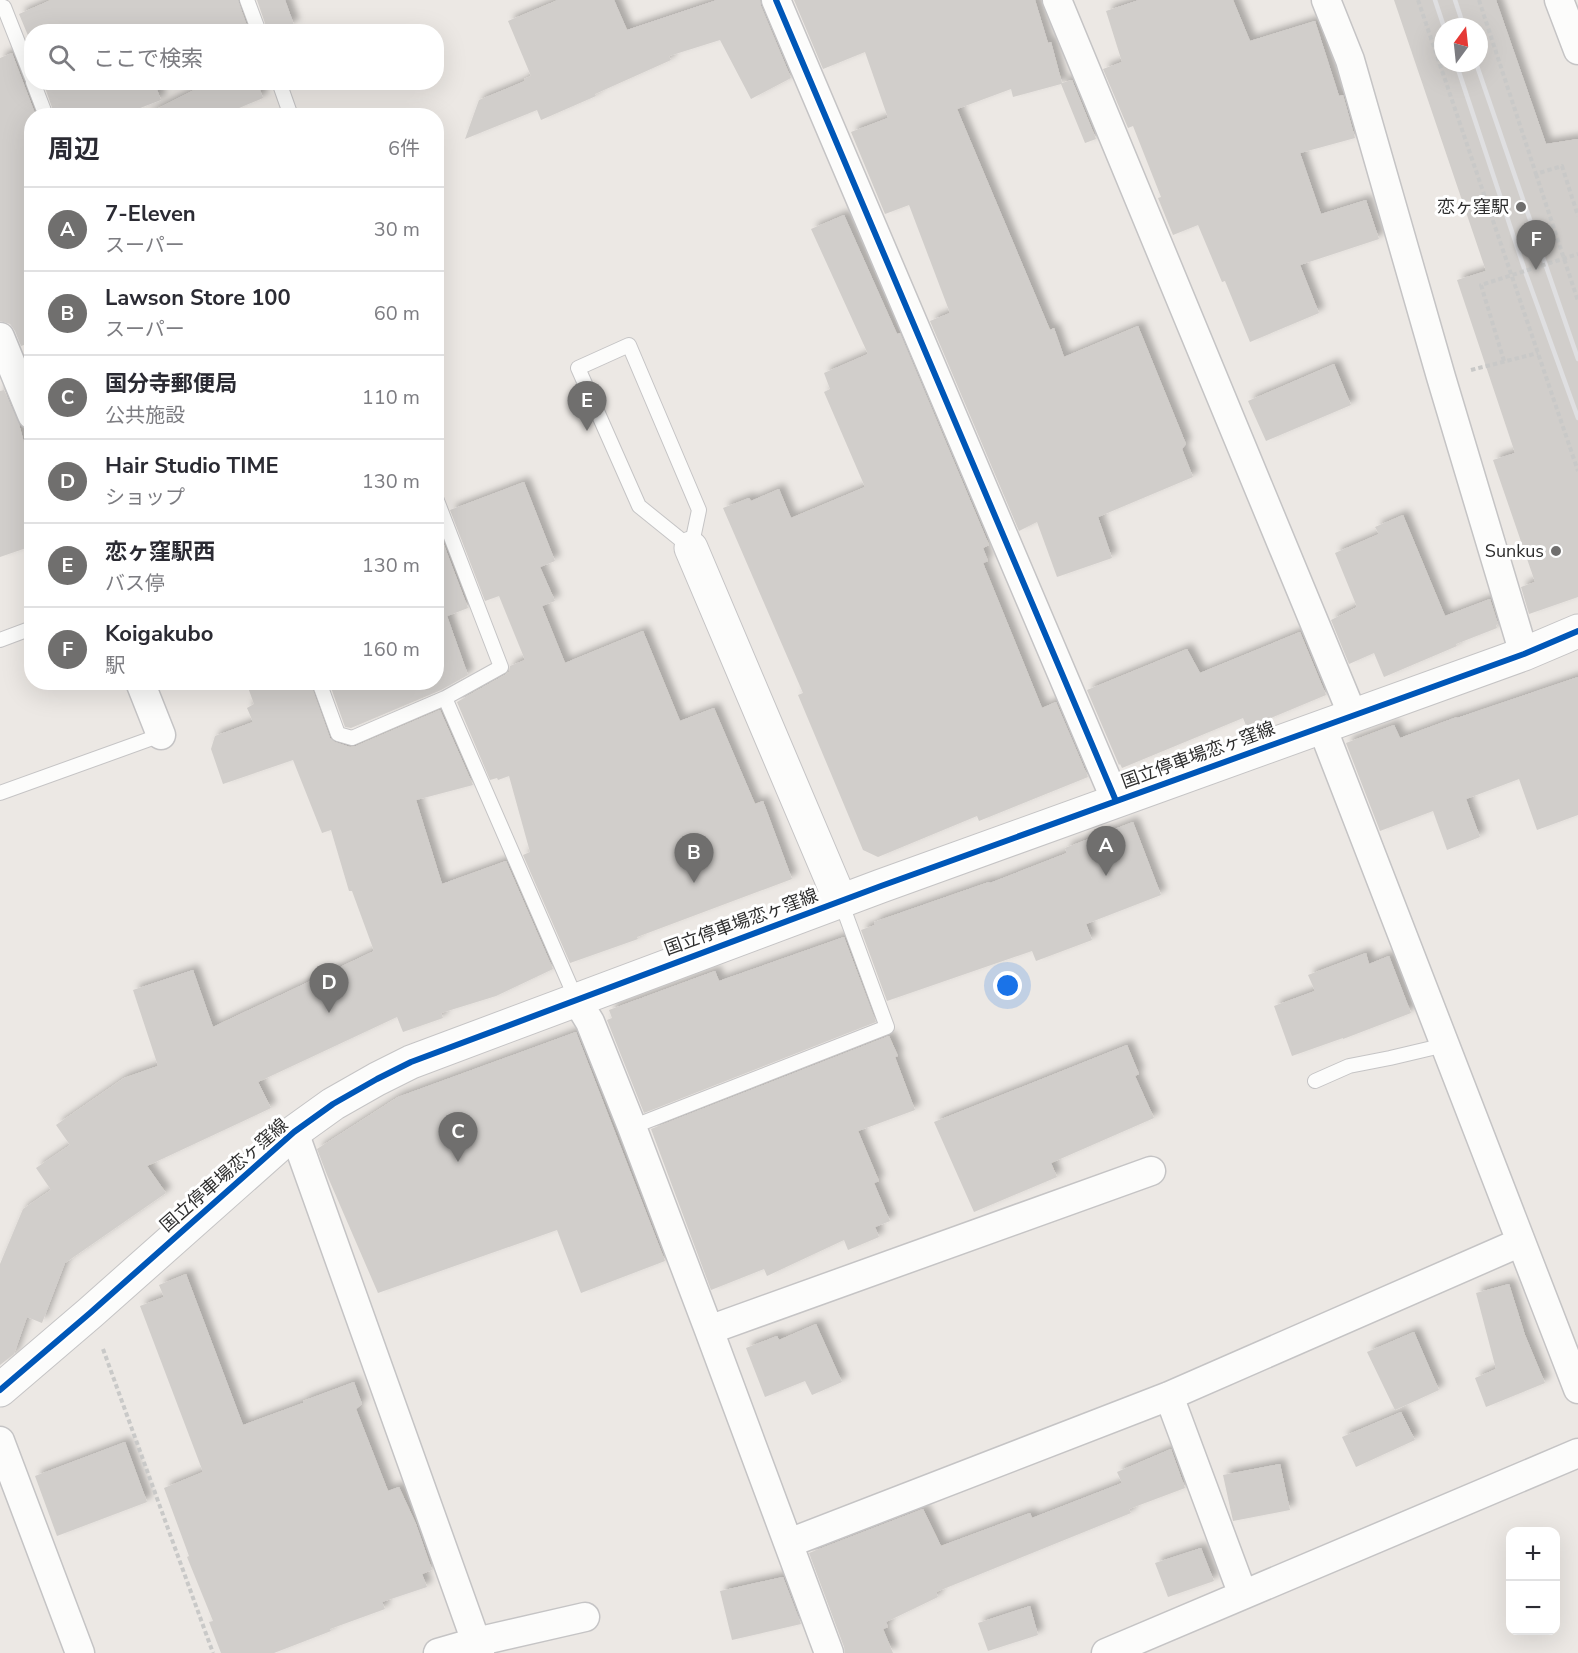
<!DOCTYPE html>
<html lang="ja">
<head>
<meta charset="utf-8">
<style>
	body { margin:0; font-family:"Nunito Sans","Noto Sans JP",sans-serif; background:#f7f7f7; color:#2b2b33 }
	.controls { position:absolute; right:18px; bottom:18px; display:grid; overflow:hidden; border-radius:12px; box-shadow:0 6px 24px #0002 }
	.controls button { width:54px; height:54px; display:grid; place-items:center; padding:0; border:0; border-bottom:2px solid #e1e1e2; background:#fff; color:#2b2b33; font:30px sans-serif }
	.compass { position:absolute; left:1434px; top:18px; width:54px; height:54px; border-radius:50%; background:#fff; box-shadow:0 6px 24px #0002; rotate:15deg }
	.you { position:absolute; left:1008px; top:986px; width:21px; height:21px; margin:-15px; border:4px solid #fff; border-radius:50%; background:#1a73e8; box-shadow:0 0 0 9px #1a73e833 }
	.badge { display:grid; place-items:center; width:39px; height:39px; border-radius:50%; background:#706f6e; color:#fff; font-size:20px; font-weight:700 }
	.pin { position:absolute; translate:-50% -50px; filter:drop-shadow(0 2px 3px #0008) }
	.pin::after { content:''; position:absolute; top:32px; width:21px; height:18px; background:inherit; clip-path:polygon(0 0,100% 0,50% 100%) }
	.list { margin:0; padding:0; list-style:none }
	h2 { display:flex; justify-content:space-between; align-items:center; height:78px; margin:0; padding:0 24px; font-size:26px }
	h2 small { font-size:20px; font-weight:400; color:#7c7c81 }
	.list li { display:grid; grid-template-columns:39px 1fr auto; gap:18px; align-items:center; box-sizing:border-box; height:84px; padding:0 24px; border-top:2px solid #e1e1e2 }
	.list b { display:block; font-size:22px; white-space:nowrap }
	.list p { margin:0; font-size:20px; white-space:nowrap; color:#7c7c81 }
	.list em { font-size:20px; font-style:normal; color:#7c7c81 }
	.icon { flex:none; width:33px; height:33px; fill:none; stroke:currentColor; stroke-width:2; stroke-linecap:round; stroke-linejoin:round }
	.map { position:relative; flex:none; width:1578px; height:1653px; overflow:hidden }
	.search { position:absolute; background:#fff; box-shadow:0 6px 24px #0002; left:24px; top:24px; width:420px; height:66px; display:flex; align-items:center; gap:15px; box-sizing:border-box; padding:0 21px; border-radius:24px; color:#7c7c81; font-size:22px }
	.panel { position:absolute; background:#fff; box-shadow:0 6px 24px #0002; left:24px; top:108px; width:420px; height:582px; border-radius:24px }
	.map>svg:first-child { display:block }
</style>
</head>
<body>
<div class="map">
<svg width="1578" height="1653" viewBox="0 0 1578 1653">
	<defs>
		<filter id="shadow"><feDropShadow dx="5.5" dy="-5.5" stdDeviation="3" flood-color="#0004"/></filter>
	</defs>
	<rect width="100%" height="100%" fill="#ece8e4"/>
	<path fill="#d1cecb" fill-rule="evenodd" filter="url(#shadow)" d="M 51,0 L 238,0 L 249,32 L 32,32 L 32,45 L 19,14 Z
		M 257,0 L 285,0 L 294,25 L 276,32 L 268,32 Z
		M 558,0 L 614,0 L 627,30 L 717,0 L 760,0 L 761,6 L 791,78 L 751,99 L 720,40 L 669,56 L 671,60 L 595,94 L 596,96 L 541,120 L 537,110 L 465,139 L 479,100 L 525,81 L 524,79 L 531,76 L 508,21 Z
		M 794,0 L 1035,0 L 1048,43 L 1051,42 L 1062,83 L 1072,80 L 1096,139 L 1085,143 L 1061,84 L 1013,97 L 1011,89 L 957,109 L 1050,330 L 1054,328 L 1064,357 L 1138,326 L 1186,444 L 1182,449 L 1193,477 L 1098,517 L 1112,558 L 1057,577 L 1037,522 L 1019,531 L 930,321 L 950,313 L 909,205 L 885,214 L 851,132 L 888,118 L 865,52 L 823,69 Z
		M 1139,0 L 1233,0 L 1250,41 L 1315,21 L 1339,96 L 1343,95 L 1355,138 L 1300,153 L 1321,214 L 1366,200 L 1379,239 L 1300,265 L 1319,313 L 1250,342 L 1225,281 L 1222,282 L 1198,225 L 1173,235 L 1158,198 L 1161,197 L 1133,126 L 1128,128 L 1103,69 L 1122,62 L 1106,11 Z
		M 1394,0 L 1496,0 L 1546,144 L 1578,139 L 1578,597 L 1529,614 L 1521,587 L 1535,582 L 1493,460 L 1515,453 L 1457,280 L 1486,271 ZM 1443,27 L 1479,27 L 1479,63 L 1443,63 Z
		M 12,53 L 36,116 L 32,116 L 32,342 L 21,346 L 15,331 L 10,324 L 0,321 L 0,58 Z
		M 43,82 L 154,82 L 161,100 L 119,116 L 55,116 Z
		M 210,82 L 257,82 L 263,98 L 220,116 L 143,116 Z
		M 844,215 L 897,334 L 900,333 L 989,545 L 983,548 L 988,561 L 983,563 L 1042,708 L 1056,702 L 1088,777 L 979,821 L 977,816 L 878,857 L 863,850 L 798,695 L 803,693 L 723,508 L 749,498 L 751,501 L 779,489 L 791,518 L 865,487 L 824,392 L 830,389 L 824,373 L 868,354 L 811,229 Z
		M 1334,364 L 1351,405 L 1266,441 L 1248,401 Z
		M 4,390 L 19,424 L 32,473 L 32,546 L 0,557 L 0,391 Z
		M 524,482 L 555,561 L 540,567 L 555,601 L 542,606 L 565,663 L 643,631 L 680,721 L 714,708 L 755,804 L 763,801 L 792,879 L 637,937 L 638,939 L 570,963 L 523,855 L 530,852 L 509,776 L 498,780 L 497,778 L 490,780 L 457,702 L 505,675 L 509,672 L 510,666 L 525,660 L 499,596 L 485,601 L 450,510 Z
		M 1403,515 L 1445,616 L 1490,599 L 1498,624 L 1496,625 L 1497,628 L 1456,644 L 1457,646 L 1384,677 L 1374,653 L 1349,664 L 1331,620 L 1357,607 L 1335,553 L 1379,534 L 1375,527 Z
		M 436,524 L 468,608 L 447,616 L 468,675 L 441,690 L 351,728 L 345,727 L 329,682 L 436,682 Z
		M 1300,632 L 1326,695 L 1247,728 L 1243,718 L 1122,768 L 1120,764 L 1119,765 L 1087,690 L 1187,649 L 1200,673 Z
		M 1578,677 L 1578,815 L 1537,830 L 1519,779 L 1466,799 L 1480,837 L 1447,850 L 1433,811 L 1380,831 L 1346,743 L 1394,725 L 1400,738 L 1457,717 L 1457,718 Z
		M 246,682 L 310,682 L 330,738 L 335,742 L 350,747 L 356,746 L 440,710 L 473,785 L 416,800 L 442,884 L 506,861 L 553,969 L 496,996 L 441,1013 L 443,1018 L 403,1032 L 397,1017 L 258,1082 L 271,1108 L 147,1166 L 166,1193 L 65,1263 L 42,1323 L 27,1317 L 14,1354 L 0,1365 L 0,1264 L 23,1209 L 51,1190 L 36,1168 L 70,1145 L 56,1125 L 124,1078 L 158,1066 L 133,990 L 193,970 L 213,1027 L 374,951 L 352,891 L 349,891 L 331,830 L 322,833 L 293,760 L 223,784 L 211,749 L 215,736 L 253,722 L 247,708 L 254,704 Z
		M 1133,822 L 1161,895 L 1086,924 L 1092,940 L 1036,961 L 1032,951 L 887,1001 L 861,930 L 875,925 L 874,922 L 989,882 L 990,883 L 1067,853 L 1065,848 Z
		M 844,937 L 876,1022 L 644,1113 L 607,1020 L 612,1018 L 609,1010 L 715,971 L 719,981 Z
		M 1366,953 L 1369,964 L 1389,956 L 1411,1013 L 1343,1039 L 1343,1038 L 1292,1056 L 1274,1006 L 1315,991 L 1308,975 Z
		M 576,1032 L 665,1261 L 581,1293 L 557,1230 L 378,1293 L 327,1175 L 317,1149 L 398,1097 Z
		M 889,1036 L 898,1056 L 895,1057 L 915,1110 L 858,1131 L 879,1181 L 874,1183 L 890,1221 L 875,1227 L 879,1237 L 848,1250 L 844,1240 L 767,1276 L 764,1269 L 711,1290 L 651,1129 Z
		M 1127,1045 L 1139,1074 L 1135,1076 L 1154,1118 L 1051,1163 L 1057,1177 L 974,1212 L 934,1122 Z
		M 186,1274 L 243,1425 L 303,1403 L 303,1401 L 354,1382 L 362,1404 L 356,1409 L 388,1491 L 399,1487 L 416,1524 L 432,1570 L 422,1574 L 427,1587 L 382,1602 L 385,1609 L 330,1629 L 331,1631 L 274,1653 L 221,1653 L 209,1622 L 213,1621 L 187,1557 L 189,1556 L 164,1488 L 203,1472 L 140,1306 L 164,1297 L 159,1285 Z
		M 1509,1284 L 1525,1335 L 1545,1383 L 1486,1407 L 1475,1378 L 1496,1369 L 1476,1293 Z
		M 816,1324 L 842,1382 L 812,1395 L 805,1381 L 765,1397 L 746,1348 L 777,1336 L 779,1340 Z
		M 1414,1332 L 1439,1390 L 1395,1410 L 1367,1352 Z
		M 1401,1412 L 1415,1440 L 1356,1467 L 1342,1437 Z
		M 125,1442 L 147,1502 L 57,1536 L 35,1476 Z
		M 1171,1449 L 1185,1488 L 1129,1509 L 1131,1513 L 936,1592 L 938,1597 L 886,1622 L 888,1627 L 883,1629 L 893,1653 L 845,1653 L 844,1647 L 809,1553 L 923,1509 L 941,1546 L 1030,1513 L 1032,1518 L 1122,1483 L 1117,1472 Z
		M 1280,1464 L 1290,1510 L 1233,1521 L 1223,1475 Z
		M 1201,1548 L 1214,1581 L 1168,1597 L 1155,1563 Z
		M 783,1577 L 801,1624 L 732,1640 L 720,1591 Z
		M 1030,1606 L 1038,1635 L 988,1651 L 978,1623 Z"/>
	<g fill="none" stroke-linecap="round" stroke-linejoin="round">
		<defs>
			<path id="service" d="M 247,0 L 259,32
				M 0,6 L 4,7 L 32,78
				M 33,82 L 46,116
				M 279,82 L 291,116
				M 629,345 L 699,510 L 691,548 L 639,506 L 578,368 Z
				M 0,640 L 32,628
				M 319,682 L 338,734 L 352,738 L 445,698 L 501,667 L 436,498
				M 445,698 L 576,999
				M 0,793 L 161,735
				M 1315,1081 L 1349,1066 L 1390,1058 L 1445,1045
				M 632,1127 L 887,1027 L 841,902"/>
			<path id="minor" d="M 776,0 L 1116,801
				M 1057,0 L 1353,716
				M 1326,0 L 1350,60 L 1441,377 L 1524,654
				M 1559,0 L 1578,50
				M 0,337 L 32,415
				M 140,682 L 161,735
				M 1322,727 L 1578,1389
				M 576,999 L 590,1022 L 632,1127 L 709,1330 L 829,1653
				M 294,1132 L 480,1653
				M 709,1330 L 1151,1171
				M 1169,1396 L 1243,1595
				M 0,1441 L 80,1653
				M 789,1543 L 1169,1396 L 1521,1242
				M 438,1653 L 476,1642 L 585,1617
				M 1106,1653 L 1578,1453"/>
			<path id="tertiary" d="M 691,548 L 841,902"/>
			<path id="secondary" d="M 0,1390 L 90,1313 L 294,1132 L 333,1104 L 377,1079 L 411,1062 L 881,886 L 1524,654 L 1578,631"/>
		</defs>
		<use href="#service" stroke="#c5c4c5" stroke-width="16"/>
		<use href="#minor" stroke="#c5c4c5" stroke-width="31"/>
		<use href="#tertiary" stroke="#c5c4c5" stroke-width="35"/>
		<use href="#secondary" stroke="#c5c4c5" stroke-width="35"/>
		<path stroke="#c9c9c8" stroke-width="4" stroke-dasharray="4.5 3" stroke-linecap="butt" d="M 1418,0 L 1578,471
			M 1479,0 L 1536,174 L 1562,166 L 1578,216
			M 1536,174 L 1578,301
			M 1471,370 L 1538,353
			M 103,1349 L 213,1653"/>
		<use href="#service" stroke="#fcfcfb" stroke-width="14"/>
		<use href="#minor" stroke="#fcfcfb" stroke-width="28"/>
		<use href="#tertiary" stroke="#fcfcfb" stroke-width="33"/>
		<use href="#secondary" stroke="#fcfcfb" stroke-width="33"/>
		<path stroke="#dfdfe1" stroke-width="4.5" d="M 1435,0 L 1444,27
			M 1455,0 L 1464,27
			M 1456,63 L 1526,274 L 1578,418
			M 1476,63 L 1578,359"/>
		<path stroke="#c9c9c8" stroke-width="4" stroke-dasharray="4.5 3" stroke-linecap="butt" d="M 1504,361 L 1481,285 L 1578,254"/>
		<defs>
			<path id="cycleway" d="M 776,0 L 1116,801
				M 0,1390 L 90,1313 L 294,1132 L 333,1104 L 377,1079 L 411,1062 L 881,886 L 1524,654 L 1578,631"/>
		</defs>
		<use href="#cycleway" stroke="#fff" stroke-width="10"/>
		<use href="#cycleway" stroke="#0057b8" stroke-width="6"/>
	</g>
	<g fill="#706f6e" stroke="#fff" stroke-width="2">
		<circle cx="1521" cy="207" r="6"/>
		<circle cx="1556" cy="551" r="6"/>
	</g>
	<g text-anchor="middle" stroke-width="6" stroke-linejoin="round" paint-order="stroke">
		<g font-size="18" fill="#2e2e2e" stroke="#fff" text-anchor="end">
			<text x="1509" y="213">恋ヶ窪駅</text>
			<text x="1544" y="557">Sunkus</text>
		</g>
		<g font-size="18" fill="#2e2e2e" stroke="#fff">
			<text transform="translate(1198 755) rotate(-20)" y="6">国立停車場恋ヶ窪線</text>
			<text transform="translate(741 922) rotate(-20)" y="6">国立停車場恋ヶ窪線</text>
			<text transform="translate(224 1175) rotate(-41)" y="6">国立停車場恋ヶ窪線</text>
		</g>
	</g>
</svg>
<div class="controls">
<button>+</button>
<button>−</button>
</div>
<svg class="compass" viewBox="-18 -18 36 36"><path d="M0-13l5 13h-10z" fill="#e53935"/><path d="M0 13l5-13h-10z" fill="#7c7c81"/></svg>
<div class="you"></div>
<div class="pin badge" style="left:1106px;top:876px">A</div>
<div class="pin badge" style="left:694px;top:883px">B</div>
<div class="pin badge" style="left:458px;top:1162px">C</div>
<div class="pin badge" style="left:329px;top:1013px">D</div>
<div class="pin badge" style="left:587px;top:431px">E</div>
<div class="pin badge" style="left:1536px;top:270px">F</div>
<div class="search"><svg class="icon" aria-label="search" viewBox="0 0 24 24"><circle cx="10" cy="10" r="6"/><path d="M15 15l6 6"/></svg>ここで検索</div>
<section class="panel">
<h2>周辺<small>6件</small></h2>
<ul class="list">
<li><span class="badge">A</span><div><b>7-Eleven</b><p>スーパー</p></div><em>30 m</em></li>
<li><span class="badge">B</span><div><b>Lawson Store 100</b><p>スーパー</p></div><em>60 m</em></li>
<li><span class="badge">C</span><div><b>国分寺郵便局</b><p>公共施設</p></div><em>110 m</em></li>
<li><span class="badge">D</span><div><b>Hair Studio TIME</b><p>ショップ</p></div><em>130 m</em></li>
<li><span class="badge">E</span><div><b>恋ヶ窪駅西</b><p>バス停</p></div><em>130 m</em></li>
<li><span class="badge">F</span><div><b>Koigakubo</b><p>駅</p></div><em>160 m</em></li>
</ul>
</section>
</div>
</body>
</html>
